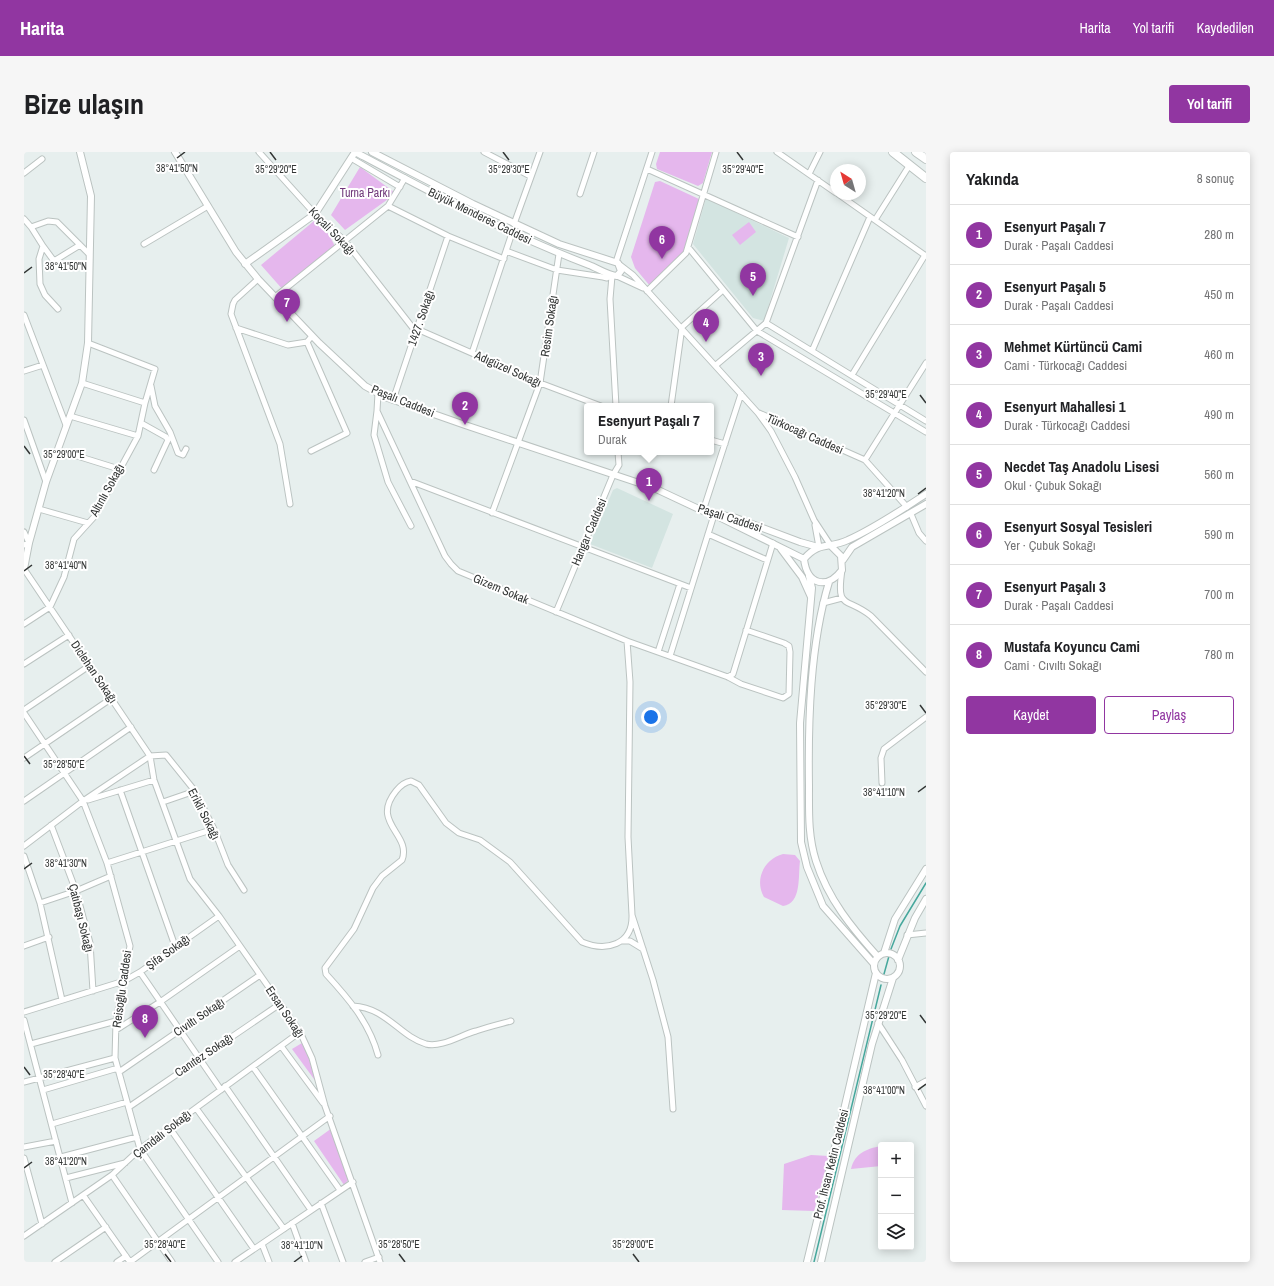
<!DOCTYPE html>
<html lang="tr">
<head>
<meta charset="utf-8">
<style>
	body { margin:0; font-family:"Archivo Narrow",sans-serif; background:#f6f6f6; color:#202124 }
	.controls { position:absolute; right:12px; bottom:12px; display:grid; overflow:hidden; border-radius:4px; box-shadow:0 2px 10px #0003 }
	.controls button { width:36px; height:36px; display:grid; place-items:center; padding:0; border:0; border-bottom:1px solid #e0e0e0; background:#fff; color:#202124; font:20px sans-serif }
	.compass { position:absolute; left:806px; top:12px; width:36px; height:36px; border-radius:50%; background:#fff; box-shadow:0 2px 10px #0003; rotate:323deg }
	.you { position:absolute; left:627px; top:565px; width:14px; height:14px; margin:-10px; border:3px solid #fff; border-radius:50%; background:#1a73e8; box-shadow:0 0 0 6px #1a73e833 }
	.badge { display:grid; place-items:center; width:26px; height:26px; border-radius:50%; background:#9136a1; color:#fff; font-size:13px; font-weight:700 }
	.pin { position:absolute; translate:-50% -33px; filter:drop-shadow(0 1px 2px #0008) }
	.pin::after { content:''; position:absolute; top:21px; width:14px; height:12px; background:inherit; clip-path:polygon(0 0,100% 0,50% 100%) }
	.popup { position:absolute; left:560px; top:251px; width:130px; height:52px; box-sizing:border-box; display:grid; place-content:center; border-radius:4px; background:#fff; filter:drop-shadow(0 1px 3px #0005); font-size:13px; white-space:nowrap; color:#757577 }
	.popup b { font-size:15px; color:#202124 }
	.popup::after { content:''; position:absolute; left:50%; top:100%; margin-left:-8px; border:8px solid transparent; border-top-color:#fff }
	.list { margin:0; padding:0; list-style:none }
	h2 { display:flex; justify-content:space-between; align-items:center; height:52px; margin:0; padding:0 16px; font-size:17px }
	h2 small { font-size:13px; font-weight:400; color:#757577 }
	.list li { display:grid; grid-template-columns:26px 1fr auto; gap:12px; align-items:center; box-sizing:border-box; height:60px; padding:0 16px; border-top:1px solid #e0e0e0 }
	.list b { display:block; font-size:15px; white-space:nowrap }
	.list p { margin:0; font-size:13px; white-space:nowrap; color:#757577 }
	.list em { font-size:13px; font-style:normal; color:#757577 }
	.actions { display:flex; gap:8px; padding:12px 16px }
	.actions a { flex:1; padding:9px 0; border:1px solid #9136a1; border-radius:4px; text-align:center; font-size:14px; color:#9136a1 }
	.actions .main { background:#9136a1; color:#fff }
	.icon { flex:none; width:22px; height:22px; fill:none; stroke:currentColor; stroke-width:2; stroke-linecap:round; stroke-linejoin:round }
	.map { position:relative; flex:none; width:902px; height:1110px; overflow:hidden; border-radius:4px }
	header { display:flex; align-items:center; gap:24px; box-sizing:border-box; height:56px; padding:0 20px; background:#9136a1; color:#fff }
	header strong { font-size:19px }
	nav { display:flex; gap:22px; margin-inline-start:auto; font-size:14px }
	.intro { display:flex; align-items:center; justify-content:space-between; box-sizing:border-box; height:96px; padding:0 24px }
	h1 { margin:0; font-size:28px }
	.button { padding:10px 18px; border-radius:4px; background:#9136a1; color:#fff; font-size:14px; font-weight:700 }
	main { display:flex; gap:24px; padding:0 24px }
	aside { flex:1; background:#fff; border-radius:4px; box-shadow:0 2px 10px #0003 }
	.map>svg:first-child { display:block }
</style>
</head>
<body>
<header>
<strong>Harita</strong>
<nav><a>Harita</a><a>Yol tarifi</a><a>Kaydedilen</a></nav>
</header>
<div class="intro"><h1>Bize ulaşın</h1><a class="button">Yol tarifi</a></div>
<main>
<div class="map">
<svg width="902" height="1110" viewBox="0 0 902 1110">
	<rect width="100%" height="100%" fill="#e7efee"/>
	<path fill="#d3e4e1" d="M 682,46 L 765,86 L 740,169 L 729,166 L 669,92 Z
		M 593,336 L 649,362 L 628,416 L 566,392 L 589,338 Z"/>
	<path fill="#e5b7ed" d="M 636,0 L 688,0 L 679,31 L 674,34 L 633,17 L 632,12 Z
		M 336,15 L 370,40 L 367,45 L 321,78 L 307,63 Z
		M 636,29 L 675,47 L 660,100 L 626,134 L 611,116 L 607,105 L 631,30 Z
		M 290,69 C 301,75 307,85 312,97 L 260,139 L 237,113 Z
		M 725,70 L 732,80 L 716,93 L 708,83 Z
		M 759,702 L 771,703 L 776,709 C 774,723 778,752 759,754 L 740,745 C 730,728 740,707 759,702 Z
		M 278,891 L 281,893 L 298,938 L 268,897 Z
		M 308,976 L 325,1027 L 320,1033 L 290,989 Z
		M 857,994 L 857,1014 L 827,1017 C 831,1001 842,997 857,994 Z
		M 787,1003 L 805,1004 L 790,1059 L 758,1058 L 760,1012 Z"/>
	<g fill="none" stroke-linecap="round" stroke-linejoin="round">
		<path stroke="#46a79c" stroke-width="1.5" d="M 867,797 L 876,774 L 902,731
			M 860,822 L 865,804
			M 790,1110 L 857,833"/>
		<defs>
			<path id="minor" d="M 235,0 L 291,62 L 321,89 L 392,180
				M 460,0 L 506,24
				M 753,0 L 812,41
				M 327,6 L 376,35
				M 623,17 L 774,85
				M 0,21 L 18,7
				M 785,22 L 796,0
				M 556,42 L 570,0
				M 814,42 L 902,104
				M 364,54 L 424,84 L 480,107
				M 0,67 L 7,75 L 24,69 L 33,70 L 65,102
				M 851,68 L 885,14
				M 490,72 L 516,0
				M 7,75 L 19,94 L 15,107 L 16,132 L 21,143 L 34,157
				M 120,92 L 184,54
				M 19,94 L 30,109 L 56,93
				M 664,95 L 733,179 L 902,280
				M 482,99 L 533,118 L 579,125 L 583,126 L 586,123
				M 592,110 L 628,0
				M 596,113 L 609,123 L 734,261 L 747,279 L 771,325 L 790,368 L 807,394
				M 588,124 L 586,147 L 592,254
				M 593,124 L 619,136
				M 234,127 L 211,148 L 209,152 L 207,162 L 256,292 L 266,352
				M 623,139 L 662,101 L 692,0
				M 251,145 L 364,54 L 381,26
				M 0,163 L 42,273
				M 742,171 L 902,269
				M 212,176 L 264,193 L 283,190
				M 393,177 L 516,231 L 577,254
				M 788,199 L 846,65
				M 448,201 L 488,81
				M 692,213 L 742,171 L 794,28
				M 0,219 L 19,213
				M 828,223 L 901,103
				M 58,231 L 121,251
				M 127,234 L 131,254 L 146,280 L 154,301 L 159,303 L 162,297
				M 354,241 L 353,259 L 421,404 L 427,412 L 434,419 L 603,489 L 704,525 L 717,532 L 759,546 L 765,542 L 766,500 L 765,494 L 760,491 L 722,478
				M 369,248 L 424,84
				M 647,254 L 658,175 L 699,138
				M 353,259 L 350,283 L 364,330 L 387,374
				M 735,261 L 841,308 L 883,355
				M 46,264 L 114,284
				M 0,268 L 22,330
				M 117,271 L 142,285 L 144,288 L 130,318
				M 687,288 L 701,292
				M 34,298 L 95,317
				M 287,299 L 323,281 L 283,190 L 288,184
				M 841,308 L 902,211
				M 386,329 L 667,436
				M 15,357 L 64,371
				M 679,359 L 717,242
				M 468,361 L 516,231 L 535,102
				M 887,362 L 895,381 L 902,389
				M 791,373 L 795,395
				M 0,380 L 5,391 L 0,393
				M 684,382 L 743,408
				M 0,417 L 126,604 L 130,628 L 166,727 L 195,764 L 276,880 L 288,906 L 301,954 L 356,1110
				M 818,418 C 812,459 822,444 847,464 L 902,520
				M 799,451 L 818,446
				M 532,460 L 589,323 L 595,313 L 594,300
				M 0,472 L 26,455 L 40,425 L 50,387 L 70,365 L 114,284 L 121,251 L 131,217 L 64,191
				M 603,489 L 606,530 L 604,685 L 608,763 L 629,828 L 644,885 L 649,957
				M 634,500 L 656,432
				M 646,504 L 690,363
				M 0,512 L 45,483
				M 704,525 L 709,522 L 749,391
				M 0,558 L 65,514
				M 0,561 L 59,649 L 83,711 L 106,794 L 92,869 L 91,906 L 116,997 L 194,1110
				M 0,606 L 88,546
				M 858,631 L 857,606 L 860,597 L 902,565
				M 96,638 L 151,794
				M 64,648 L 130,628
				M 0,649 L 107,575
				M 139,650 L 171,639
				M 27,673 L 52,739 L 66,791 L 69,839
				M 0,694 L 59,649 L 126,604 L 142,603 L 171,639 L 190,677 L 204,713 L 220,738
				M 0,704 L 16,751 L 38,848
				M 83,711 L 190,677
				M 16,751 L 52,739 L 87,724
				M 883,783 L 902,781
				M 597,789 L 606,789 L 619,797
				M 0,794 L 25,785
				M 116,820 L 197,938
				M 329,854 C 363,856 375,884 402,892 C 417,896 437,883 452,879 C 463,875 476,872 487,869
				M 0,860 L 100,829 L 116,820 L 195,764
				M 0,868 L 48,1051
				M 854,871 L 878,908 L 902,954
				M 92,878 L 136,850 L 216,794
				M 7,892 L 92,869
				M 257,894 L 299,951
				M 354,903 C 345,870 324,846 302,822 L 301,816 L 330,777 L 349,736 L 358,724 L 378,708 C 388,682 346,671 372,639 C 376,634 380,630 387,629 L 395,633 L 422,671 L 435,681 L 456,688 L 486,710 L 558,790 C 582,800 609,793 608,763
				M 229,915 L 316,1038
				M 95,920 L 236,823
				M 0,930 L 91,906
				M 201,934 L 287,1058
				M 891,935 L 902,929
				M 19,938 L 94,916
				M 105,955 L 256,852
				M 172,956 L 260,1077
				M 28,972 L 103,950
				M 145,975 L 230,1097
				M 0,995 L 32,989
				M 37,1005 L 113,985
				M 0,1006 L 18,1072
				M 88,1023 L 148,1110
				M 42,1026 L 101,1011
				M 59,1043 L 106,1110
				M 297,1051 L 319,1110
				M 268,1071 L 282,1110
				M 0,1084 L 88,1023 L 116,997 L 276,880
				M 238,1092 L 245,1110
				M 31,1110 L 82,1075
				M 93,1110 L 102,1104
				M 106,1110 L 306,964
				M 211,1110 L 329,1030
				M 341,1110 L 355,1105"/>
			<path id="tertiary" d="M 151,0 L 212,100 L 234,127 L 295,191 L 341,234 L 361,245 L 441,273 L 630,336 L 679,359 L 712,366 L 776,390 L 794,395
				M 221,112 L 291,62 L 331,0 C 408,41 484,82 565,113 C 573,116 585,124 593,124 L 597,119 L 594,111 L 535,92 L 449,52 L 348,0
				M 695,365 L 780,407
				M 807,394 L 817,404 L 818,418 C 803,438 783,433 780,407 C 795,389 805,397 824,388 C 851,376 877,358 902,342
				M 757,397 L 778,425 L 787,445
				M 819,408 L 828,395 L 902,352
				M 0,417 L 5,391 L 22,330 L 58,231 L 64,191 L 67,44 L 56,0
				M 785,424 L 788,436 L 776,571 L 777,690 L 783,715 L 799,754 L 850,812
				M 805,430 C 786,493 784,569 785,634 C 785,660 784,684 792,709 C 804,747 828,776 854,805
				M 860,801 L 871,767 L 902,717
				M850 814a13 13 0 1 1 26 0a13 13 0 1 1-26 0Z
				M 874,808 L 891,766 L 902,747
				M 783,1110 L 819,962 L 852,821
				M 797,1110 L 848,892 L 869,826"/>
			<path id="trunk" d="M 869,0 L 902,26
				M 892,0 L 902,7"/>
		</defs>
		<use href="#minor" stroke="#bbc3c1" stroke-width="7"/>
		<use href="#tertiary" stroke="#bbc3c1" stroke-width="8"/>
		<use href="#trunk" stroke="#bbc3c1" stroke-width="10"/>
		<use href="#minor" stroke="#fff" stroke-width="5"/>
		<use href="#tertiary" stroke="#fff" stroke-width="6"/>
		<use href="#trunk" stroke="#fff" stroke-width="8"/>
	</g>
	<path fill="none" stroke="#333635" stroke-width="1.5" d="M 246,0 L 252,8M 479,0 L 485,8M 713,0 L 719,8M 153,6 L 161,0M 0,121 L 8,115M 896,243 L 902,251M 0,294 L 6,302M 894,342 L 902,336M 0,419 L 8,413M 896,553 L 902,561M 0,604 L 6,612M 894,640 L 902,634M 0,717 L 8,711M 896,863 L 902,871M 0,915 L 6,923M 894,938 L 902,932M 0,1016 L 8,1010M 141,1102 L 147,1110M 375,1102 L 381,1110M 609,1102 L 615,1110M 270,1110 L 278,1104"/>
	<g text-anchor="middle" stroke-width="4" stroke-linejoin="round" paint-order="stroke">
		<g font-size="12" fill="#6f3779" stroke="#fff">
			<text x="341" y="45">Turna Parkı</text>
		</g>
		<g font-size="12" fill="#333635" stroke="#fff">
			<text transform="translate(456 64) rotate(26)" y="4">Büyük Menderes Caddesi</text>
			<text transform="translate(308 79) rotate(46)" y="4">Koçali Sokağı</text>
			<text transform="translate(397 166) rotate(-71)" y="4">1427. Sokağı</text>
			<text transform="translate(525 174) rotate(-82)" y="4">Resim Sokağı</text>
			<text transform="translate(484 217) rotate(24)" y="4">Adıgüzel Sokağı</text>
			<text transform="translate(379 249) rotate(22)" y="4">Paşalı Caddesi</text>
			<text transform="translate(781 282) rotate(24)" y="4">Türkocağı Caddesi</text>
			<text transform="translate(83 338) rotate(-61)" y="4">Altınlı Sokağı</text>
			<text transform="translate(706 366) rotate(18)" y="4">Paşalı Caddesi</text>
			<text transform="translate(565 380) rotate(-67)" y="4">Hangar Caddesi</text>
			<text transform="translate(477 437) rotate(23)" y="4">Gizem Sokak</text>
			<text transform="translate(70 520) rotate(56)" y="4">Diclehan Sokağı</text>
			<text transform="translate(180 662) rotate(63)" y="4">Erikli Sokağı</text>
			<text transform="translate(57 766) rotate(76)" y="4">Çatıbaşı Sokağı</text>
			<text transform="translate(144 800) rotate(-36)" y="4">Şifa Sokağı</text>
			<text transform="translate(98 837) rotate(-82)" y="4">Reisoğlu Caddesi</text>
			<text transform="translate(261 860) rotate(56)" y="4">Ersan Sokağı</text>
			<text transform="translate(175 865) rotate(-34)" y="4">Cıvıltı Sokağı</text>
			<text transform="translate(180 903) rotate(-34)" y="4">Canıtez Sokağı</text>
			<text transform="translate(138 982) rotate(-38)" y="4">Çamdalı Sokağı</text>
			<text transform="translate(807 1012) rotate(-76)" y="4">Prof. İhsan Ketin Caddesi</text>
		</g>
	</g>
	<g font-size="10" text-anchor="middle" fill="#333635" stroke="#fff" stroke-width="4" stroke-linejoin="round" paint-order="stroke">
		<text x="153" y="20">38°41'50"N</text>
		<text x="252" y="21">35°29'20"E</text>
		<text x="485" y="21">35°29'30"E</text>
		<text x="719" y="21">35°29'40"E</text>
		<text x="42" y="118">38°41'50"N</text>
		<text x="862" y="246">35°29'40"E</text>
		<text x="40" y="306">35°29'00"E</text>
		<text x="860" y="345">38°41'20"N</text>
		<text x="42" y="417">38°41'40"N</text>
		<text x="862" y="557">35°29'30"E</text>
		<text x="40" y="616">35°28'50"E</text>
		<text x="860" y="644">38°41'10"N</text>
		<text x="42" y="715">38°41'30"N</text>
		<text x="862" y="867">35°29'20"E</text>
		<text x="40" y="926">35°28'40"E</text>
		<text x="860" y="942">38°41'00"N</text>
		<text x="42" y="1013">38°41'20"N</text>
		<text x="141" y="1096">35°28'40"E</text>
		<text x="375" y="1096">35°28'50"E</text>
		<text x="609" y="1096">35°29'00"E</text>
		<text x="278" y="1097">38°41'10"N</text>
	</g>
</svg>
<div class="controls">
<button>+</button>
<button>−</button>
<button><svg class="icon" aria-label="layers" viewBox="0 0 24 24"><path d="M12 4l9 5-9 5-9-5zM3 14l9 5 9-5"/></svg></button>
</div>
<svg class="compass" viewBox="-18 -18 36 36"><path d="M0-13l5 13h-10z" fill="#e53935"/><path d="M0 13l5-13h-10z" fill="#757577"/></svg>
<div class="you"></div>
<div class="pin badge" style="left:625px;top:349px">1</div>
<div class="popup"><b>Esenyurt Paşalı 7</b>Durak</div>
<div class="pin badge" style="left:441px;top:273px">2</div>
<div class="pin badge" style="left:737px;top:224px">3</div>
<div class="pin badge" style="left:682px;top:190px">4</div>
<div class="pin badge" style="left:729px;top:144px">5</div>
<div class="pin badge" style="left:638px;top:107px">6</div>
<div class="pin badge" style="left:263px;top:170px">7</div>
<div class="pin badge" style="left:121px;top:886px">8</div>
</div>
<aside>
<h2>Yakında<small>8 sonuç</small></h2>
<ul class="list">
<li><span class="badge">1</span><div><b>Esenyurt Paşalı 7</b><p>Durak · Paşalı Caddesi</p></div><em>280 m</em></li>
<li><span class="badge">2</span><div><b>Esenyurt Paşalı 5</b><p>Durak · Paşalı Caddesi</p></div><em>450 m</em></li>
<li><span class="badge">3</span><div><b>Mehmet Kürtüncü Cami</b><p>Cami · Türkocağı Caddesi</p></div><em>460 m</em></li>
<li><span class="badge">4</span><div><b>Esenyurt Mahallesi 1</b><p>Durak · Türkocağı Caddesi</p></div><em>490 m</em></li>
<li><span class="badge">5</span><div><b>Necdet Taş Anadolu Lisesi</b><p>Okul · Çubuk Sokağı</p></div><em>560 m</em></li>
<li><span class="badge">6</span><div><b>Esenyurt Sosyal Tesisleri</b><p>Yer · Çubuk Sokağı</p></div><em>590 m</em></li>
<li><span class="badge">7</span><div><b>Esenyurt Paşalı 3</b><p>Durak · Paşalı Caddesi</p></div><em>700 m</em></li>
<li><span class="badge">8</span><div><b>Mustafa Koyuncu Cami</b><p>Cami · Cıvıltı Sokağı</p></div><em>780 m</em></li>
</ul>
<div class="actions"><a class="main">Kaydet</a><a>Paylaş</a></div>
</aside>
</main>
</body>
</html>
